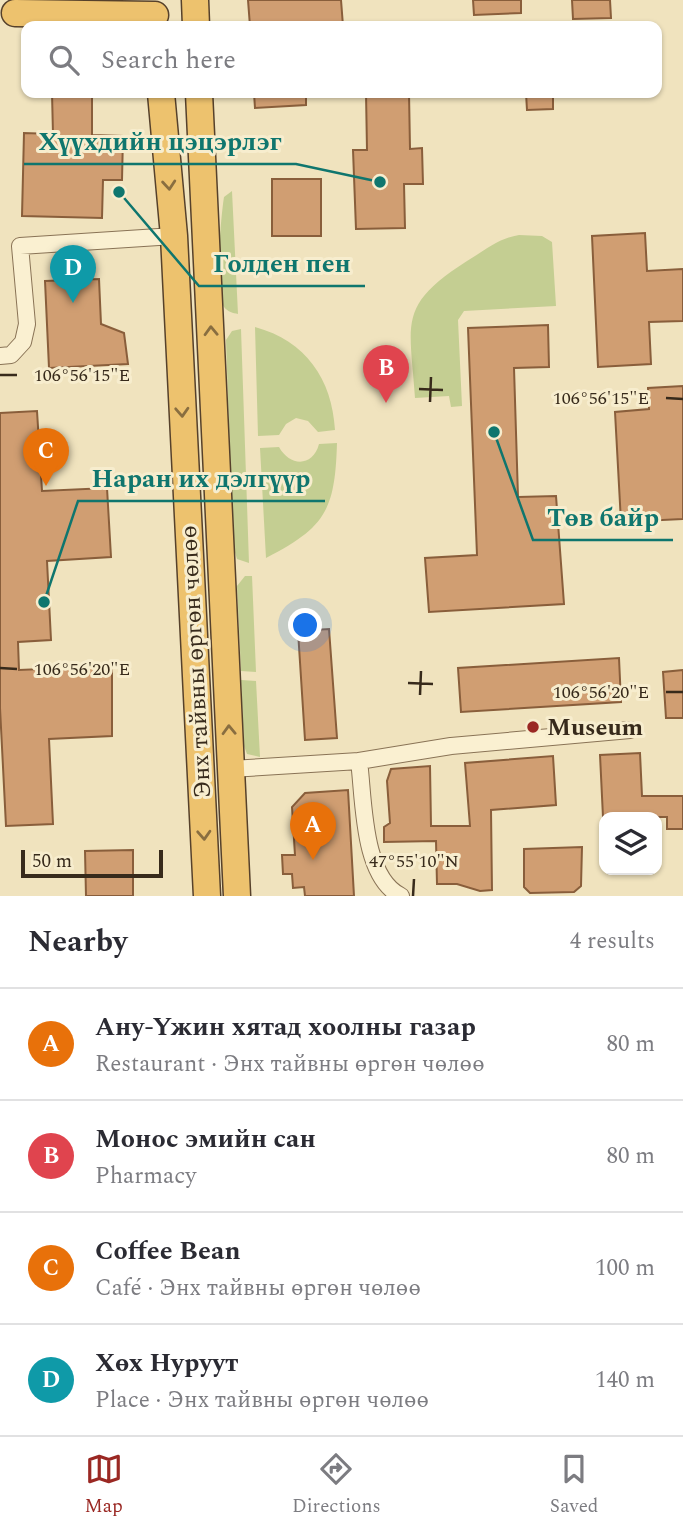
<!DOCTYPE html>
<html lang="en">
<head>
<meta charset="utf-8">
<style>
	body { margin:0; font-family:Spectral,serif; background:#f7f7f7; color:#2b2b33 }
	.controls { position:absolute; right:21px; bottom:21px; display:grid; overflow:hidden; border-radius:14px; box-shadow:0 2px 5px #0004 }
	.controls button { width:63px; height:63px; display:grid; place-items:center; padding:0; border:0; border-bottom:2px solid #e1e1e2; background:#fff; color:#2b2b33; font:35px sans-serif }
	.scale { position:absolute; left:21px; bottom:18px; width:142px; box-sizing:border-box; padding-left:7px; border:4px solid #372a1b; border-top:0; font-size:19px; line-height:24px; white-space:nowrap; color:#372a1b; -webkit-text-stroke:5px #f7edce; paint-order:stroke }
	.you { position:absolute; left:306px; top:626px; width:24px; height:24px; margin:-18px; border:5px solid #fff; border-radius:50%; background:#1a73e8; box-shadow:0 0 0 10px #1a73e833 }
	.badge { display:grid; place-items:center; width:46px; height:46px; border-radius:50%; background:#9a2823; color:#fff; font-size:23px; font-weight:700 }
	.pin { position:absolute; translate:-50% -58px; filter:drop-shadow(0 2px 4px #0008) }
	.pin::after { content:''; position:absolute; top:37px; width:24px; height:21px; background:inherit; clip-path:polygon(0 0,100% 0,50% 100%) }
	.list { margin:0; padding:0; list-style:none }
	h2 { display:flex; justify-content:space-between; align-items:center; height:91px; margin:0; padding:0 28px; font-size:30px }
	h2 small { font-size:23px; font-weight:400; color:#7c7c81 }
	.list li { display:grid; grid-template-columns:46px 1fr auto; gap:21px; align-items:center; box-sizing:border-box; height:112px; padding:0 28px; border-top:2px solid #e1e1e2 }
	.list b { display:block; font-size:26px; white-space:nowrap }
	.list p { margin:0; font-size:23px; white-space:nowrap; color:#7c7c81 }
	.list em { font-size:23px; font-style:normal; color:#7c7c81 }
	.icon { flex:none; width:38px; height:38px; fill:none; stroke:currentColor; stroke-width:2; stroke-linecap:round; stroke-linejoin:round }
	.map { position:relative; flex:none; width:683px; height:896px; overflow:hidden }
	.search { position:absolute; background:#fff; box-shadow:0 2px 5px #0004; left:21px; right:21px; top:21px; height:77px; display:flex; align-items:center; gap:18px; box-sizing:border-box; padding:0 24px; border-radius:14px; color:#7c7c81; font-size:26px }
	.sheet { height:539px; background:#fff }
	nav { display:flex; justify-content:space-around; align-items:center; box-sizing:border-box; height:98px; border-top:2px solid #e1e1e2; background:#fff; font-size:19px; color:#7c7c81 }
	nav a { display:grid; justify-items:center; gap:4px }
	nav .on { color:#9a2823 }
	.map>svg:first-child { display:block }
</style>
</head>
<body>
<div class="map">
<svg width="683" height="896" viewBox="0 0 683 896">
	<rect width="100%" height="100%" fill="#f0e3be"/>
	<path fill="#c4ce92" d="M 232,191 L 238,314 C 233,313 228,312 224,307 C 214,294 221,216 224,197 Z
		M 519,235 L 542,236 L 552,242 L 556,306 L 464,311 L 458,320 L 462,406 L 451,407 L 449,396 L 415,398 C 410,322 397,306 467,261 C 484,251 499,238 519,235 Z
		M 255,327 C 306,341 332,379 335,430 L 318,432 L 308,421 L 296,418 L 286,424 L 279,435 L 258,436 Z
		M 241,329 L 249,563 L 237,559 L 233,546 L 226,340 L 232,331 Z
		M 337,443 C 335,510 326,527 266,558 L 260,448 L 279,447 C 290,467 313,467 319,444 Z
		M 245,576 L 252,576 L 256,672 L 241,671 L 237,586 Z
		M 241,680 L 256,681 L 260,757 L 247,754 L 244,746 Z"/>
	<path fill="#d09e72" stroke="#895e3b" stroke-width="2" d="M 248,0 L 341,0 L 343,26 L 250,26 Z
		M 473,0 L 521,0 L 521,13 L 474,15 Z
		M 572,0 L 610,0 L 611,18 L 573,19 Z
		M 52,93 L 92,93 L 92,135 L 123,136 L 122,180 L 103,180 L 102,218 L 22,216 L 24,133 L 53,134 Z
		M 254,93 L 306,93 L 306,105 L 255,108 Z
		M 366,93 L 409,93 L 410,149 L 422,148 L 423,184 L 404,184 L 405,228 L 356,229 L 353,150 L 367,150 Z
		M 526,93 L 553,93 L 553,109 L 527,110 Z
		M 272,179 L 321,179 L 321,236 L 272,236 Z
		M 645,233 L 647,271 L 683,269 L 683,321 L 649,322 L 651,364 L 598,367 L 592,236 Z
		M 99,279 L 101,324 L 124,333 L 128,364 L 49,368 L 45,281 Z
		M 548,325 L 549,367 L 514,368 L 518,497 L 556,496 L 564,604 L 429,612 L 425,558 L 477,555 L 468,328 Z
		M 683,386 L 683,519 L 621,522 L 615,412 L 649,409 L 648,388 Z
		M 37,411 L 42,491 L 107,488 L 111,557 L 47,561 L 51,640 L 18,642 L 19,670 L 112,666 L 112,736 L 49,739 L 53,824 L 6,826 L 0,708 L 0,413 Z
		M 329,629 L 337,738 L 305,740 L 298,631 Z
		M 619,658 L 621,702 L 461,712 L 458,668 Z
		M 683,670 L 683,718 L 666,718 L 663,672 Z
		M 640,753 L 642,796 L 683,796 L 683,829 L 667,829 L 667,817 L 603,817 L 600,755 Z
		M 553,756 L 556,805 L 491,810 L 492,890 L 480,891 L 457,884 L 437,884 L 436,841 L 384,842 L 384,827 L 390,823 L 387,781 L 391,769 L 430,766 L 431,826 L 470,826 L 465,763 Z
		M 348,790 L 354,896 L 305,896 L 304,887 L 293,888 L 292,874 L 283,874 L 282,855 L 295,855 L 292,807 L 305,793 Z
		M 582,847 L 581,886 L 574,892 L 530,893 L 524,887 L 524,849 Z
		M 133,850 L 133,896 L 86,896 L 85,851 Z"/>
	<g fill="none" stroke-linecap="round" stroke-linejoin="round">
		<defs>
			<path id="minor" d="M 0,356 L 11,355 L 23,342 L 27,324 L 20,246 L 174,236
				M 359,761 L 451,746 L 630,730
				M 231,769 L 359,761 C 364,799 362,877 401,896"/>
			<path id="trunk" d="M 195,0 L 196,26
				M 15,13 L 155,15
				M 161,93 L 174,236 L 207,896
				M 199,93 L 237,896"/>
		</defs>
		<use href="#minor" stroke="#897356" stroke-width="18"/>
		<use href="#trunk" stroke="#56412b" stroke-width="29"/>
		<use href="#minor" stroke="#faf0d1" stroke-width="16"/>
		<use href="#trunk" stroke="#edc26e" stroke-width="26"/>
	</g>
	<defs><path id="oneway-chevron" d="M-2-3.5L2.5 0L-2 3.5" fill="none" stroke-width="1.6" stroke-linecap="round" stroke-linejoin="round" transform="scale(1.75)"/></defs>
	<g stroke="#896e40">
		<use href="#oneway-chevron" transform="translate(169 185) rotate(85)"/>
		<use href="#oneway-chevron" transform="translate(211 331) rotate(-92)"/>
		<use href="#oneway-chevron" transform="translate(182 412) rotate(87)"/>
		<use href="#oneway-chevron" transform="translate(229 730) rotate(-92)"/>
		<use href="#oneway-chevron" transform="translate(204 835) rotate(87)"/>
	</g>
	<path fill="none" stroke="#372a1b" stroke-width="2.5" d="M 0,375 L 17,375M 419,389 L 443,390M 666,398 L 683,399M 430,402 L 431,377M 0,668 L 17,669M 408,683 L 433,684M 666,692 L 683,692M 420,695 L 421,671M 413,896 L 414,879"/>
	<circle fill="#9a2823" stroke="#f7edce" stroke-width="2.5" cx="533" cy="727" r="7"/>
	<g text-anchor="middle" stroke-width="6" stroke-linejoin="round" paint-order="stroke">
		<g font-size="24" fill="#372a1b" stroke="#f7edce">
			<text transform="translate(195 662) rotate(-93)" y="8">Энх тайвны өргөн чөлөө</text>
		</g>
		<g font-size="24" font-weight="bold" fill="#372a1b" stroke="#f7edce" text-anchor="start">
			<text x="547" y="735">Museum</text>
		</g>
	</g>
	<g font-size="18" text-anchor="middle" fill="#372a1b" stroke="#f7edce" stroke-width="6" stroke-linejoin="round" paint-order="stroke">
		<text x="82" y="381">106°56'15"E</text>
		<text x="601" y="404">106°56'15"E</text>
		<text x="82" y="675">106°56'20"E</text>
		<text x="601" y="698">106°56'20"E</text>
		<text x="414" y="867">47°55'10"N</text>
	</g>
	<path fill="none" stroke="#0f766e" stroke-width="2.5" d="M380 182L296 164H24M119 192L199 286H365M44 602L78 501H325M494 432L533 540H673"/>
	<g fill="#0f766e" stroke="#f7edce" stroke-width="2.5">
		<circle cx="380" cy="182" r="7"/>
		<circle cx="119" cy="192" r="7"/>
		<circle cx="44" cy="602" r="7"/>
		<circle cx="494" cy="432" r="7"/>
	</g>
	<g font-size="26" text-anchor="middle" font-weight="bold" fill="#0f766e" stroke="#f7edce" stroke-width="6" stroke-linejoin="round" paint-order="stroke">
		<text x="160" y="150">Хүүхдийн цэцэрлэг</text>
		<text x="282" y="272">Голден пен</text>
		<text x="201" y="487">Наран их дэлгүүр</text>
		<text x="603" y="526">Төв байр</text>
	</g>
</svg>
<div class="controls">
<button><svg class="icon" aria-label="layers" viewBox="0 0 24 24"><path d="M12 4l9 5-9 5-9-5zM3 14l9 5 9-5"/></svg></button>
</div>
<div class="scale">50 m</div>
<div class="you"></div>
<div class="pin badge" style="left:313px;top:860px;background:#e8710a">A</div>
<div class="pin badge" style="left:386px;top:403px;background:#e0444e">B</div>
<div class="pin badge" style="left:46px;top:486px;background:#e8710a">C</div>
<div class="pin badge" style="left:73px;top:303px;background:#0f9aa8">D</div>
<div class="search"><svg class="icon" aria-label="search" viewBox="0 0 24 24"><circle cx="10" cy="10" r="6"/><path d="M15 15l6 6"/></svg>Search here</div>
</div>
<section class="sheet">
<h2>Nearby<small>4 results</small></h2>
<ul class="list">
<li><span class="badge" style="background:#e8710a">A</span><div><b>Ану-Үжин хятад хоолны газар</b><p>Restaurant · Энх тайвны өргөн чөлөө</p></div><em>80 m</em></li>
<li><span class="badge" style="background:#e0444e">B</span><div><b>Монос эмийн сан</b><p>Pharmacy</p></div><em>80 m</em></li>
<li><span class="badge" style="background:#e8710a">C</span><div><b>Coffee Bean</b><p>Café · Энх тайвны өргөн чөлөө</p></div><em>100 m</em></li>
<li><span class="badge" style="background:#0f9aa8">D</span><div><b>Хөх Нуруут</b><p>Place · Энх тайвны өргөн чөлөө</p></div><em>140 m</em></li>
</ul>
</section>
<nav>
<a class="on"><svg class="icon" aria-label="map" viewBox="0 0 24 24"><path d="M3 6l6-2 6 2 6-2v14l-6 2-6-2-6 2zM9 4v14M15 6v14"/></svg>Map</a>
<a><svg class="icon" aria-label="directions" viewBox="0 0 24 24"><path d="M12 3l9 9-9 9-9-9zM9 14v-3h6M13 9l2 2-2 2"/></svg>Directions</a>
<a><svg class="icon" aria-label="saved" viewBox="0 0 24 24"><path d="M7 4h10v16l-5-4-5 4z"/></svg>Saved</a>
</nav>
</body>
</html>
